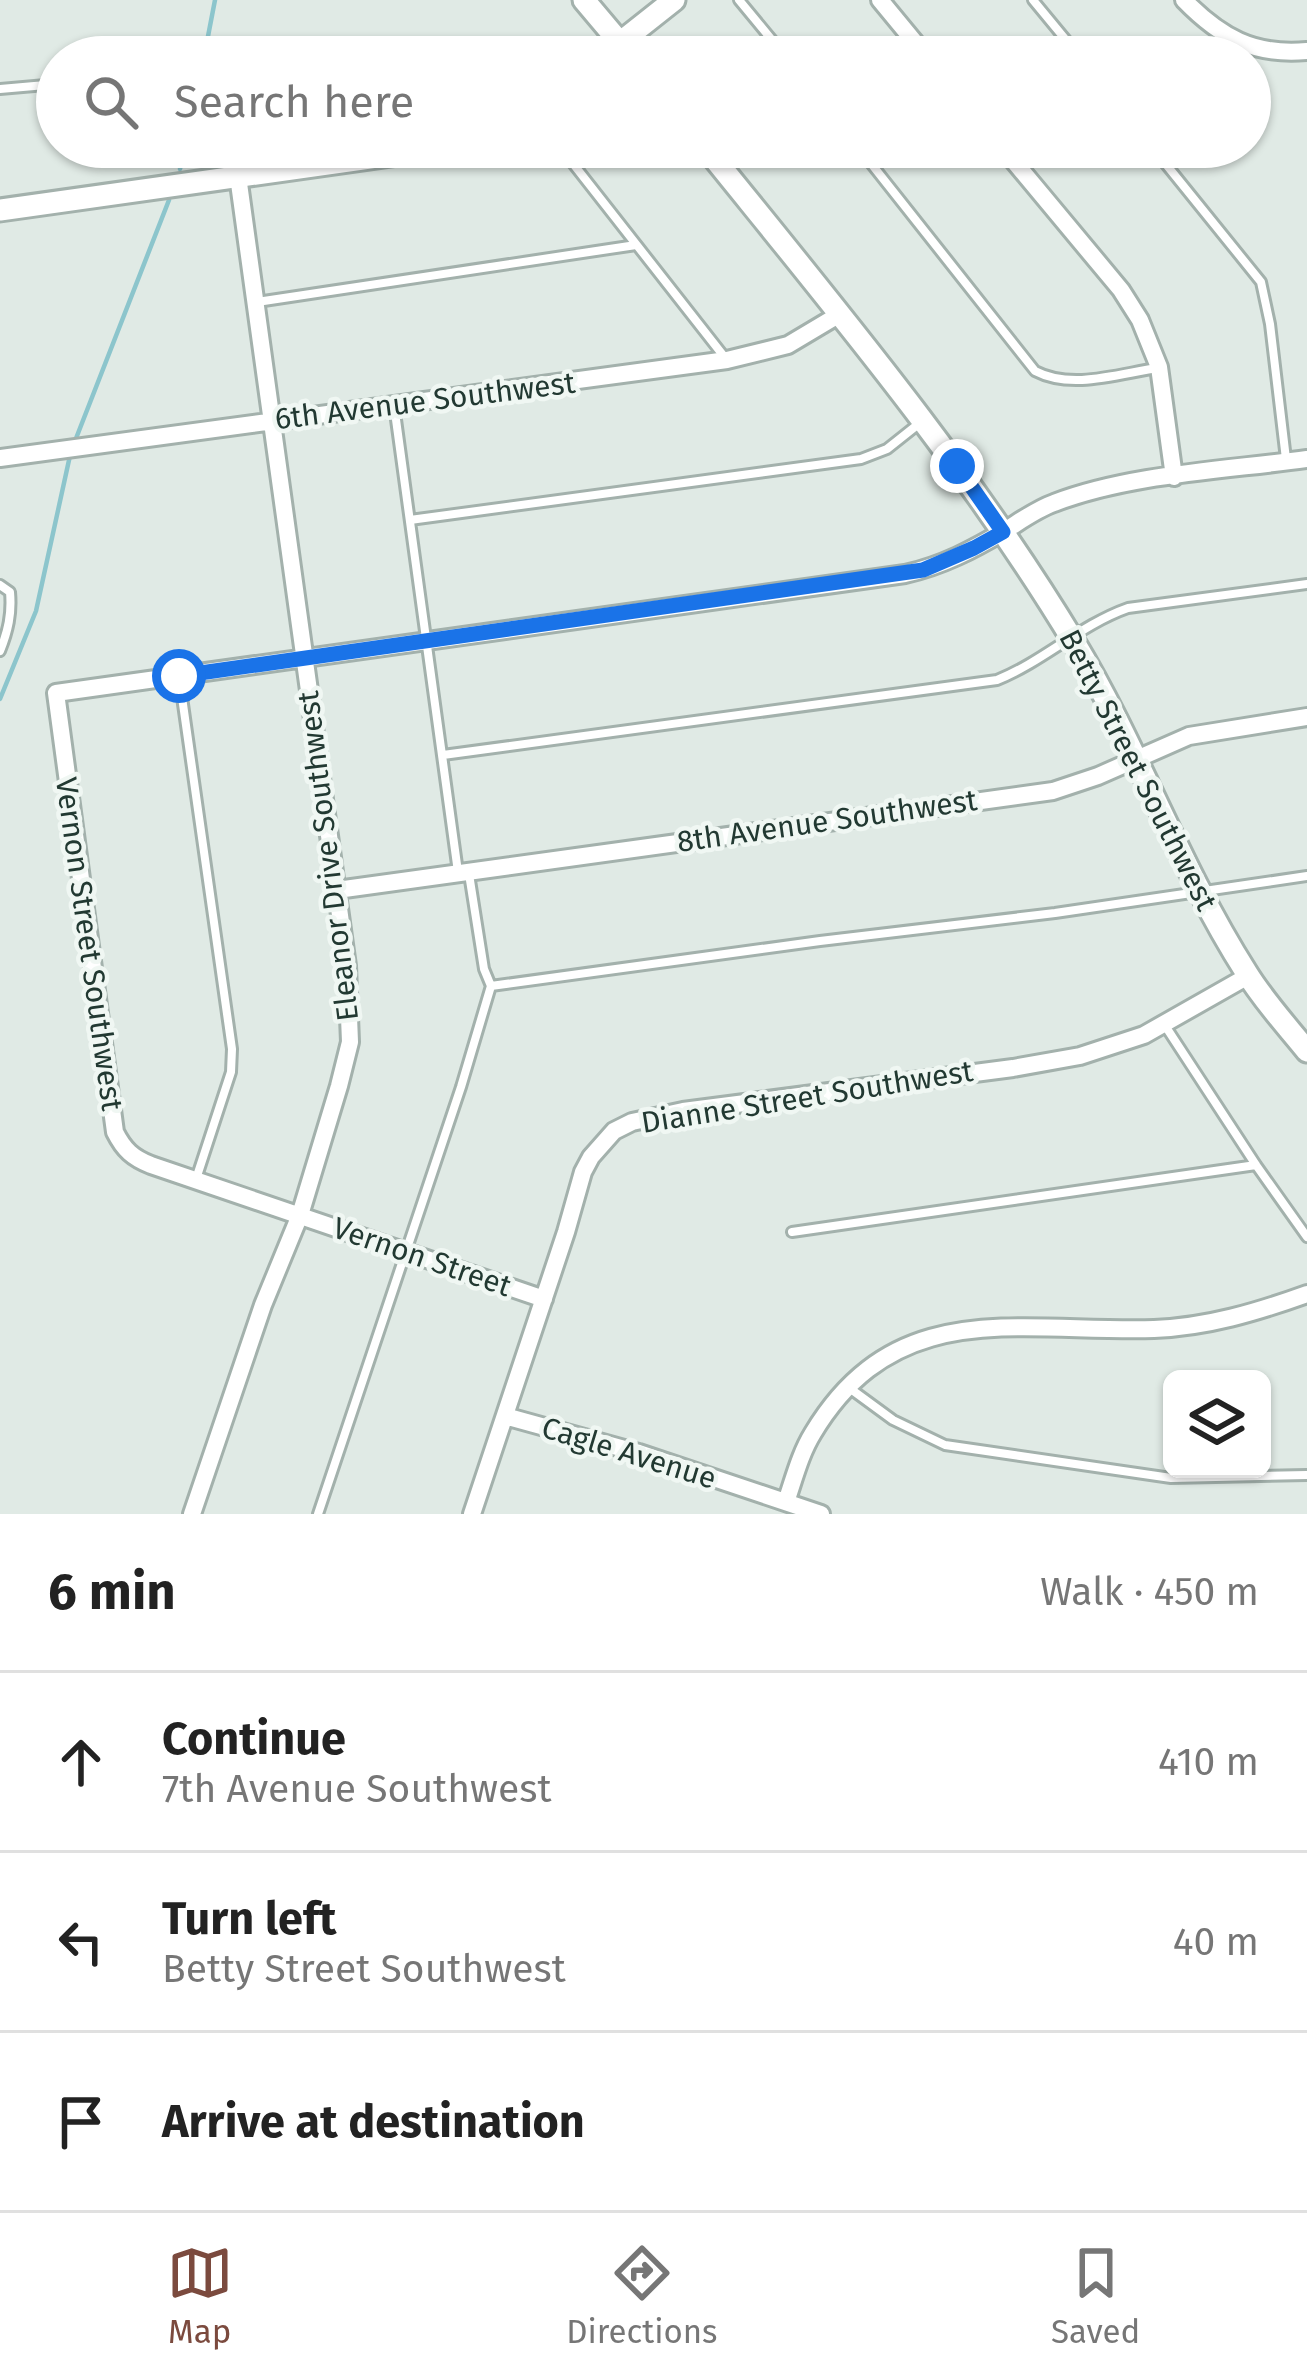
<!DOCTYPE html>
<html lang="en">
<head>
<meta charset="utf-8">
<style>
	body { margin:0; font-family:"Fira Sans",sans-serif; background:#f2f2f2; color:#222 }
	.controls { position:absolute; right:36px; bottom:36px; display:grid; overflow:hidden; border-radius:18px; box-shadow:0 3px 9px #0004 }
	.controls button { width:108px; height:108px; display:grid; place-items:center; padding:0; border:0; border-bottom:3px solid #e0e0e0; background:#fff; color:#222; font:60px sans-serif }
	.stop { position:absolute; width:36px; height:36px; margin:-27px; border:9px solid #1a73e8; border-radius:50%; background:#fff }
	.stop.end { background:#1a73e8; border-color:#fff; box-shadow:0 3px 12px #0008 }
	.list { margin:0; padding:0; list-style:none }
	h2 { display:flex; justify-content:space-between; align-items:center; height:156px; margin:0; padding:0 48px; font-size:51px }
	h2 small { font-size:39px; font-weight:400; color:#767676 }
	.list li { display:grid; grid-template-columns:78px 1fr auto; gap:36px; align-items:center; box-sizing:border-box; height:180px; padding:0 48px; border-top:3px solid #e0e0e0 }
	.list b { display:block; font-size:45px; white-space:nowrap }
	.list p { margin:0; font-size:39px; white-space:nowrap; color:#767676 }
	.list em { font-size:39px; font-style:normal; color:#767676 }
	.icon { flex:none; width:66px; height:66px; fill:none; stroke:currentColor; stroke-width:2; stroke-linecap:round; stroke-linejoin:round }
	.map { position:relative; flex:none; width:1307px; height:1514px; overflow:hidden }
	.search { position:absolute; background:#fff; box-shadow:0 3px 9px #0004; left:36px; right:36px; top:36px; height:132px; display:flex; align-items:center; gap:30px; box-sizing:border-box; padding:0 42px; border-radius:66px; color:#767676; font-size:45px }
	.sheet { height:696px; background:#fff }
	nav { display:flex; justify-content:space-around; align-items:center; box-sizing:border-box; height:168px; border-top:3px solid #e0e0e0; background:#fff; font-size:33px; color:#767676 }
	nav a { display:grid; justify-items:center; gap:6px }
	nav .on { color:#7b4a3e }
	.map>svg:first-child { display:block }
</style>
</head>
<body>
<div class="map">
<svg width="1307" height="1514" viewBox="0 0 1307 1514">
	<rect width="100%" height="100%" fill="#e0eae5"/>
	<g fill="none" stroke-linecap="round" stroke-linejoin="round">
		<path stroke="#8cc5cc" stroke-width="4.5" d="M 204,57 L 215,0
			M 180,169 L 185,147
			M 75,441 L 169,200
			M 0,699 L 36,611 L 71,451"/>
		<defs>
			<path id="service" d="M 739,0 L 786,57
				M 1033,0 L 1080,57
				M 0,89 L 57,84
				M 560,147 L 726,359
				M 858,147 L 1035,371 C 1071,390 1118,374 1157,368
				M 1152,147 L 1261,282 L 1270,324 L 1286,459
				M 257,302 L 636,245
				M 394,405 L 458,872
				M 410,520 L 861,459 L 887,449 L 921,422
				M 0,585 L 10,592 C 12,614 8,631 0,651
				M 179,676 L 232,1049 L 231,1072 L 196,1179
				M 443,755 L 997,680 C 1044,661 1080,625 1128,608 L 1307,584
				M 491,986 L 820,941 L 1055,913 L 1307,876
				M 1164,1024 L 1256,1165 L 1307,1237
				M 792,1232 L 1256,1165
				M 848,1387 L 893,1420 L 945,1445 L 1171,1478 L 1307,1475
				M 318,1514 L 461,1087 L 491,986 L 484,969 L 469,874"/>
			<path id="minor" d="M 880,0 L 927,57
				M 1184,0 C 1220,37 1254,56 1307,51
				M 1002,147 L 1121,290 L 1140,320 L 1159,367 L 1174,477
				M 0,458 L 727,360 L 788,345 L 840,314
				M 337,890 L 1053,791 L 1098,776 L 1189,736 L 1307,717
				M 544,1299 L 151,1165 C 133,1158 124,1150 115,1132 L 56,693 L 905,574 C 942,566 974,549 1006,530 C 1022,520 1037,509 1054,503 C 1129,474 1227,470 1307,459
				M 505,1416 L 639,1453 L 821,1514
				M 786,1502 C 794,1479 800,1454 813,1433 C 896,1295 1020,1333 1154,1329 C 1207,1327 1257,1312 1307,1294
				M 192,1514 L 263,1305 L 300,1215 L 339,1086 L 350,1042 L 347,966 L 238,176
				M 472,1514 L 566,1232 L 583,1172 L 591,1157 L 614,1131 L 632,1122 L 683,1111 L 1013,1068 L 1080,1056 L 1144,1035 L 1248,976"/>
			<path id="tertiary" d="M 584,0 L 632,57
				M 602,57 L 674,0
				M 705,147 C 834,307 967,465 1074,642 C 1138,748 1179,867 1246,972 C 1263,1000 1286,1025 1307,1051
				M 0,210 L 448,147"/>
		</defs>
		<use href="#service" stroke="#a3b1ac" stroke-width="14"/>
		<use href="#minor" stroke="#a3b1ac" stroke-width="22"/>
		<use href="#tertiary" stroke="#a3b1ac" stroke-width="27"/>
		<use href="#service" stroke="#fff" stroke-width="8"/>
		<use href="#minor" stroke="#fff" stroke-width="16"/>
		<use href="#tertiary" stroke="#fff" stroke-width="21"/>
	</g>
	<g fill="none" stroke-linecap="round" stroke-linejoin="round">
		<path stroke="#1a73e8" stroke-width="15" d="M 179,676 L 923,570 L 974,548 L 1003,532 L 957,466"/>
	</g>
	<g text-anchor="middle" stroke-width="9" stroke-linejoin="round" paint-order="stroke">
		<g font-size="30" fill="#223932" stroke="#f0f7f3">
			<text transform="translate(425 401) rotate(-7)" y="10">6th Avenue Southwest</text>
			<text transform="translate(1138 770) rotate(63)" y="10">Betty Street Southwest</text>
			<text transform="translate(827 821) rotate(-8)" y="10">8th Avenue Southwest</text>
			<text transform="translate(328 856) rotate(-97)" y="10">Eleanor Drive Southwest</text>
			<text transform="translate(89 944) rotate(82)" y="10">Vernon Street Southwest</text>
			<text transform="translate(807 1097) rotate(-9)" y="10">Dianne Street Southwest</text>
			<text transform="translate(422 1257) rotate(19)" y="10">Vernon Street</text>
			<text transform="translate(629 1453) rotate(17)" y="10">Cagle Avenue</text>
		</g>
	</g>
</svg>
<div class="controls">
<button><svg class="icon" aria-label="layers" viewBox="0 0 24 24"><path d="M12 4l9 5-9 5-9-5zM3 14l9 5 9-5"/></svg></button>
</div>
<div class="stop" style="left:179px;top:676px"></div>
<div class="stop end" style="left:957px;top:466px"></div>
<div class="search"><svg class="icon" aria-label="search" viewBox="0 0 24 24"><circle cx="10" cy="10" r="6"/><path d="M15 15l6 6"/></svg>Search here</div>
</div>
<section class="sheet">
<h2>6 min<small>Walk · 450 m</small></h2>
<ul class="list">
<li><svg class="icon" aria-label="ahead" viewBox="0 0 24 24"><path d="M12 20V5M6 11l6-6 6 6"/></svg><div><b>Continue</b><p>7th Avenue Southwest</p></div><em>410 m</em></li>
<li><svg class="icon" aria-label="left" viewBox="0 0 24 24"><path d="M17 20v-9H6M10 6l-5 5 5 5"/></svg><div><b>Turn left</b><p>Betty Street Southwest</p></div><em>40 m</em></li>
<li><svg class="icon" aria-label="arrive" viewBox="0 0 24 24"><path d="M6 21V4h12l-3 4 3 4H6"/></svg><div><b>Arrive at destination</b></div></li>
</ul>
</section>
<nav>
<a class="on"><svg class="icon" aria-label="map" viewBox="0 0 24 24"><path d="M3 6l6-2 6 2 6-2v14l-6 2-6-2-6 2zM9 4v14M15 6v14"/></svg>Map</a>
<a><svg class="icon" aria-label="directions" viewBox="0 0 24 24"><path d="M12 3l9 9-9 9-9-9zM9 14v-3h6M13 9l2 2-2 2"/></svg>Directions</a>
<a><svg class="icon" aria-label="saved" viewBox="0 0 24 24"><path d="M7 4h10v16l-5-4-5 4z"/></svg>Saved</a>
</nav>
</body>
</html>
